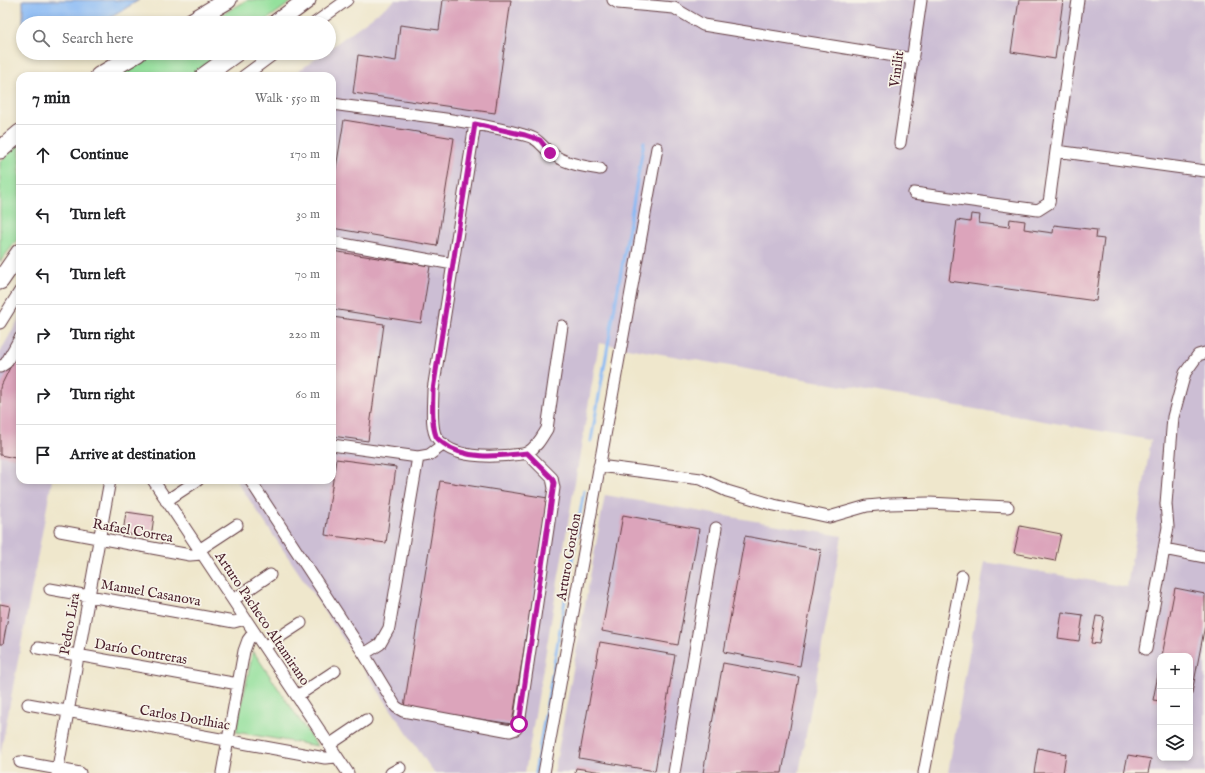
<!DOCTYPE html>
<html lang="en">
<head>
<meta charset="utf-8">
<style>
	body { margin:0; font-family:"IM FELL English",serif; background:#f2f2f2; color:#202124 }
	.controls { position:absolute; right:12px; bottom:12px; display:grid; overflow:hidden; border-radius:8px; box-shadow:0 2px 6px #0003 }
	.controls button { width:36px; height:36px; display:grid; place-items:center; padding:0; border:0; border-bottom:1px solid #e0e0e0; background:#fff; color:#202124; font:20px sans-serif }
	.stop { position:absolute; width:12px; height:12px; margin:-9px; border:3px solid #b5179e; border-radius:50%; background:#fff }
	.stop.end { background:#b5179e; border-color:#fff; box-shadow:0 1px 4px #0008 }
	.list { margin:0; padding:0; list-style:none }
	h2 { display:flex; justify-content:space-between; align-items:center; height:52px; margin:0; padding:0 16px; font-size:17px }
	h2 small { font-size:13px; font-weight:400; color:#757577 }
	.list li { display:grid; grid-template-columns:26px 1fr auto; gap:12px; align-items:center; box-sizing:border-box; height:60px; padding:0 16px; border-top:1px solid #e0e0e0 }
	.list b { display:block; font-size:15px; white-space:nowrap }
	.list em { font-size:13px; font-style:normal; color:#757577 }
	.icon { flex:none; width:22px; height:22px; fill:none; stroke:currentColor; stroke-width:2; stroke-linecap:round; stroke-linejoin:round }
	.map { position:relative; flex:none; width:1205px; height:773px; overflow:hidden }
	.search { position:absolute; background:#fff; box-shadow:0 2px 6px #0003; left:16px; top:16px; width:320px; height:44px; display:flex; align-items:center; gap:10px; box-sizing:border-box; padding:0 14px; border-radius:22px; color:#757577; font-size:15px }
	.panel { position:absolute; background:#fff; box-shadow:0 2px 6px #0003; left:16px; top:72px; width:320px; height:412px; border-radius:12px }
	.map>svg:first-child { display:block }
</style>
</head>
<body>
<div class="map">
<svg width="1205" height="773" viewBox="0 0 1205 773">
	<rect width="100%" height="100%" fill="#f7f3e8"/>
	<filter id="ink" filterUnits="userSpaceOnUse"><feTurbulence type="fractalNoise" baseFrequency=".025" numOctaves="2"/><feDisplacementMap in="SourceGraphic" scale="8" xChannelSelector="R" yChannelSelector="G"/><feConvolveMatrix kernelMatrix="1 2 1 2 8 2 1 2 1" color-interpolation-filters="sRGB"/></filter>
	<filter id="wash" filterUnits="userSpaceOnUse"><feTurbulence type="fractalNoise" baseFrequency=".012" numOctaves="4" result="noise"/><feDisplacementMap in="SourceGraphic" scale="16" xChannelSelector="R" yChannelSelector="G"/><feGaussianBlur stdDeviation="0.9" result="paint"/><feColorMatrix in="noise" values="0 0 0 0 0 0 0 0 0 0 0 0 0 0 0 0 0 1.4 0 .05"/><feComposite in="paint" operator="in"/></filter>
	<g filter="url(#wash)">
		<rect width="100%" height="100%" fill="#efe7cc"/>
		<path fill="#ccbed4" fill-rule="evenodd" d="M 395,0 L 1205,0 L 1205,773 L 948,773 L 985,562 L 1127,587 L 1151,440 L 599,343 L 525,773 L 434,773 L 236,480 L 332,480 L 332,76 L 292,76 L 323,53 L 329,53 L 329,49 ZM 1160,656 L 1190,656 L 1190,758 L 1160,758 Z
			M 20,317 L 20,480 L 52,480 L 0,756 L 0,352 Z
			M 605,495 L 842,536 L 799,773 L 554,773 Z"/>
		<path fill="#94e09c" stroke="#6f8064" d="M 248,0 L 294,0 L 262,23 L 206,23 Z
			M 155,53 L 221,53 L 191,76 L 117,76 Z
			M 20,143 L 20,236 L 0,262 L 0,162 Z
			M 253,651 L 317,746 L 236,732 Z"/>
		<path fill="#89baf5" stroke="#6a6c90" d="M 23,0 L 139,0 L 102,23 L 23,23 Z"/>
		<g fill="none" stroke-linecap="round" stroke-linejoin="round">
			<path stroke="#89baf5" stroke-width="3" d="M 591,441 L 644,142
				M 535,773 L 584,491"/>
		</g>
		<g id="blocks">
			<path fill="#dca4bb" d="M 443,0 L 511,0 L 495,113 L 353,93 L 358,55 L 396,61 L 400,25 L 439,30 Z
				M 1019,0 L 1063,0 L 1055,59 L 1011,52 Z
				M 344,120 L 454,138 L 437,246 L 332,228 L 332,192 Z
				M 971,214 L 980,215 L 979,223 L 1009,227 L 1010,219 L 1025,221 L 1024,229 L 1053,233 L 1054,225 L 1097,230 L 1096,238 L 1104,239 L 1096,301 L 949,281 L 957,220 L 970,222 Z
				M 332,251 L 430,266 L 421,323 L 332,309 Z
				M 332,317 L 384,324 L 368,441 L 332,436 Z
				M 20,347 L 20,459 L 0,455 L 0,388 Z
				M 336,459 L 396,467 L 386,543 L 325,535 Z
				M 440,481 L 548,498 L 512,724 L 404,707 Z
				M 126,512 L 154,516 L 151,538 L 123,533 Z
				M 623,515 L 699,529 L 678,645 L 602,631 Z
				M 1020,526 L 1061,534 L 1055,561 L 1014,553 Z
				M 745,536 L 821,550 L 800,666 L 724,652 Z
				M 1175,588 L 1205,594 L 1205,625 L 1191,698 L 1190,656 L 1162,656 Z
				M 0,604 L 10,606 L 3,644 L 0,644 Z
				M 1062,612 L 1083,615 L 1079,641 L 1058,638 Z
				M 1096,616 L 1104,617 L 1099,644 L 1091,643 Z
				M 600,642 L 675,655 L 655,771 L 579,758 Z
				M 723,663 L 799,677 L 782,773 L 703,773 Z
				M 1159,670 L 1160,670 L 1160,701 L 1153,700 Z
				M 1038,748 L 1066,754 L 1063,773 L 1034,773 Z
				M 1128,755 L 1151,759 L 1148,773 L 1124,773 Z
				M 576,768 L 602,772 L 602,773 L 575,773 Z"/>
		</g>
	</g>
	<g filter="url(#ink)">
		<use href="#blocks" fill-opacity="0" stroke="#633d43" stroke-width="1"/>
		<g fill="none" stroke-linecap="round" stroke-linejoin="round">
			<defs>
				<path id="minor" d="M 613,0 L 618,3 L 674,8 L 703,25 L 913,59
					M 1078,0 L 1056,151 L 1205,171
					M 315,23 L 347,0
					M 244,76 L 275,53
					M 332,104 C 396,113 462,118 524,135 C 541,139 539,145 551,153 C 565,164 583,166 600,169
					M 475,124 L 433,390 C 433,402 430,429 437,438 C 452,459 490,457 513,455 C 517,454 524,455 528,452 C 537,447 542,437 547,429 L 562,326
					M 900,143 L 921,0
					M 914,193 L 1038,210 L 1049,203 L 1056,151
					M 332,242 L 453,264
					M 0,323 L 20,291
					M 0,367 L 6,363 L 20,338
					M 332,445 L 418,457 L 429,455 L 444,444
					M 599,466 L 701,479 L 727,491 L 774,505 L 829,517 L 867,506 L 889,504 L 929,503 L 1008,507
					M 153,480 L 348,773
					M 250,480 L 364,654 L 396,707 L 403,711 L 510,731 L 516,729 L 519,724 L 554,488 L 552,478 L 527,453
					M 166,501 L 198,480
					M 60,531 L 190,555 L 202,554
					M 1164,549 L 1205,557
					M 199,550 L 237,525
					M 50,589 L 234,622 L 245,619
					M 233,600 L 270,575
					M 264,647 L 301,623
					M 38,648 L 238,684
					M 1146,649 L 1168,527 L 1166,504 L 1173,417 L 1185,373 L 1198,355 L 1205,353
					M 364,654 L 380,644 L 389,628 L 418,457
					M 297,696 L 335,671
					M 28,704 L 325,758 L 337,757
					M 329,745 L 366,720
					M 20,762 L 80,773
					M 57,773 L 110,480
					M 222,773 L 244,651 L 248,640 L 254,632
					M 391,773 L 400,768
					M 544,773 L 657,148
					M 674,773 L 716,528
					M 924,773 L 962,576"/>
				<path id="highway" d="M 189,23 L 228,0
					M 276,23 L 307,0
					M 99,76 L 138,53
					M 204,76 L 236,53
					M 0,150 L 20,133
					M 0,281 L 20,252"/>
			</defs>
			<use href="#minor" stroke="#633d43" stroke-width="13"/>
			<use href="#highway" stroke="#633d43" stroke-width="19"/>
			<use href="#minor" stroke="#fff" stroke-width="11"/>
			<use href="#highway" stroke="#fff" stroke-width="17"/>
		</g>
	</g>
	<g fill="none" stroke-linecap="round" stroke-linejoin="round" filter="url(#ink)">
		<path stroke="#b5179e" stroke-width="5" d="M 519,724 L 554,483 L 552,478 L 527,453 C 500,456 465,461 443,443 C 440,441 437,439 436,436 C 431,422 433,405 433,390 L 475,124 L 525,135 L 540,140 L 550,153"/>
	</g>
	<g text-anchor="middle" stroke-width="3.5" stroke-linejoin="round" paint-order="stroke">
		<g font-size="14" fill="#4a1f2b" stroke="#f7f3e8">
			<text transform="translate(896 69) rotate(-82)" y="5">Vinilit</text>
			<text transform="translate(133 530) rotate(10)" y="5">Rafael Correa</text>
			<text transform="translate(568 557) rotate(-80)" y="5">Arturo Gordon</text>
			<text transform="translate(151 592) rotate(10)" y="5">Manuel Casanova</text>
			<text transform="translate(263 618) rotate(56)" y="5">Arturo Pacheco Altamirano</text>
			<text transform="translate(69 624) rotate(-80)" y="5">Pedro Lira</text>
			<text transform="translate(141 651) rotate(10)" y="5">Darío Contreras</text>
			<text transform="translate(185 717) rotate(10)" y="5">Carlos Dorlhiac</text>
		</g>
	</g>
</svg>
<div class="controls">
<button>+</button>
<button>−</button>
<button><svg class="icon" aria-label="layers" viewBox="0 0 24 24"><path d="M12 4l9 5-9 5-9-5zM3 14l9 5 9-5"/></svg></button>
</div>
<div class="stop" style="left:519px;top:724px"></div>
<div class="stop end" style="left:550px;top:153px"></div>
<div class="search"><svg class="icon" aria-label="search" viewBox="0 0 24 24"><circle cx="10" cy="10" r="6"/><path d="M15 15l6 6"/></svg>Search here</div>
<section class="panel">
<h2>7 min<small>Walk · 550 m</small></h2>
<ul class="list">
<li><svg class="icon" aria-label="ahead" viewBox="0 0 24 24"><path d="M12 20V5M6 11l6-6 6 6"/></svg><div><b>Continue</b></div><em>170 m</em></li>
<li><svg class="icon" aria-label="left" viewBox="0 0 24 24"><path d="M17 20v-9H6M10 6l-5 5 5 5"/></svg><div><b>Turn left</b></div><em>30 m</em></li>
<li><svg class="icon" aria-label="left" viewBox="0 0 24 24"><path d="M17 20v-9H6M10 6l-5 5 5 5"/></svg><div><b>Turn left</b></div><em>70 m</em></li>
<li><svg class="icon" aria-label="right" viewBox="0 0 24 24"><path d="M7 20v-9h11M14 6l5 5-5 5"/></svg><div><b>Turn right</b></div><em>220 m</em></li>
<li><svg class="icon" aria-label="right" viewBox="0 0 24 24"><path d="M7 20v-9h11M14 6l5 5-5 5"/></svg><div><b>Turn right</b></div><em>60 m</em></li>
<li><svg class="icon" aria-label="arrive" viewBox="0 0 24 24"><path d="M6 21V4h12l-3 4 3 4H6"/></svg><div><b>Arrive at destination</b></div></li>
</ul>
</section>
</div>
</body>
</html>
